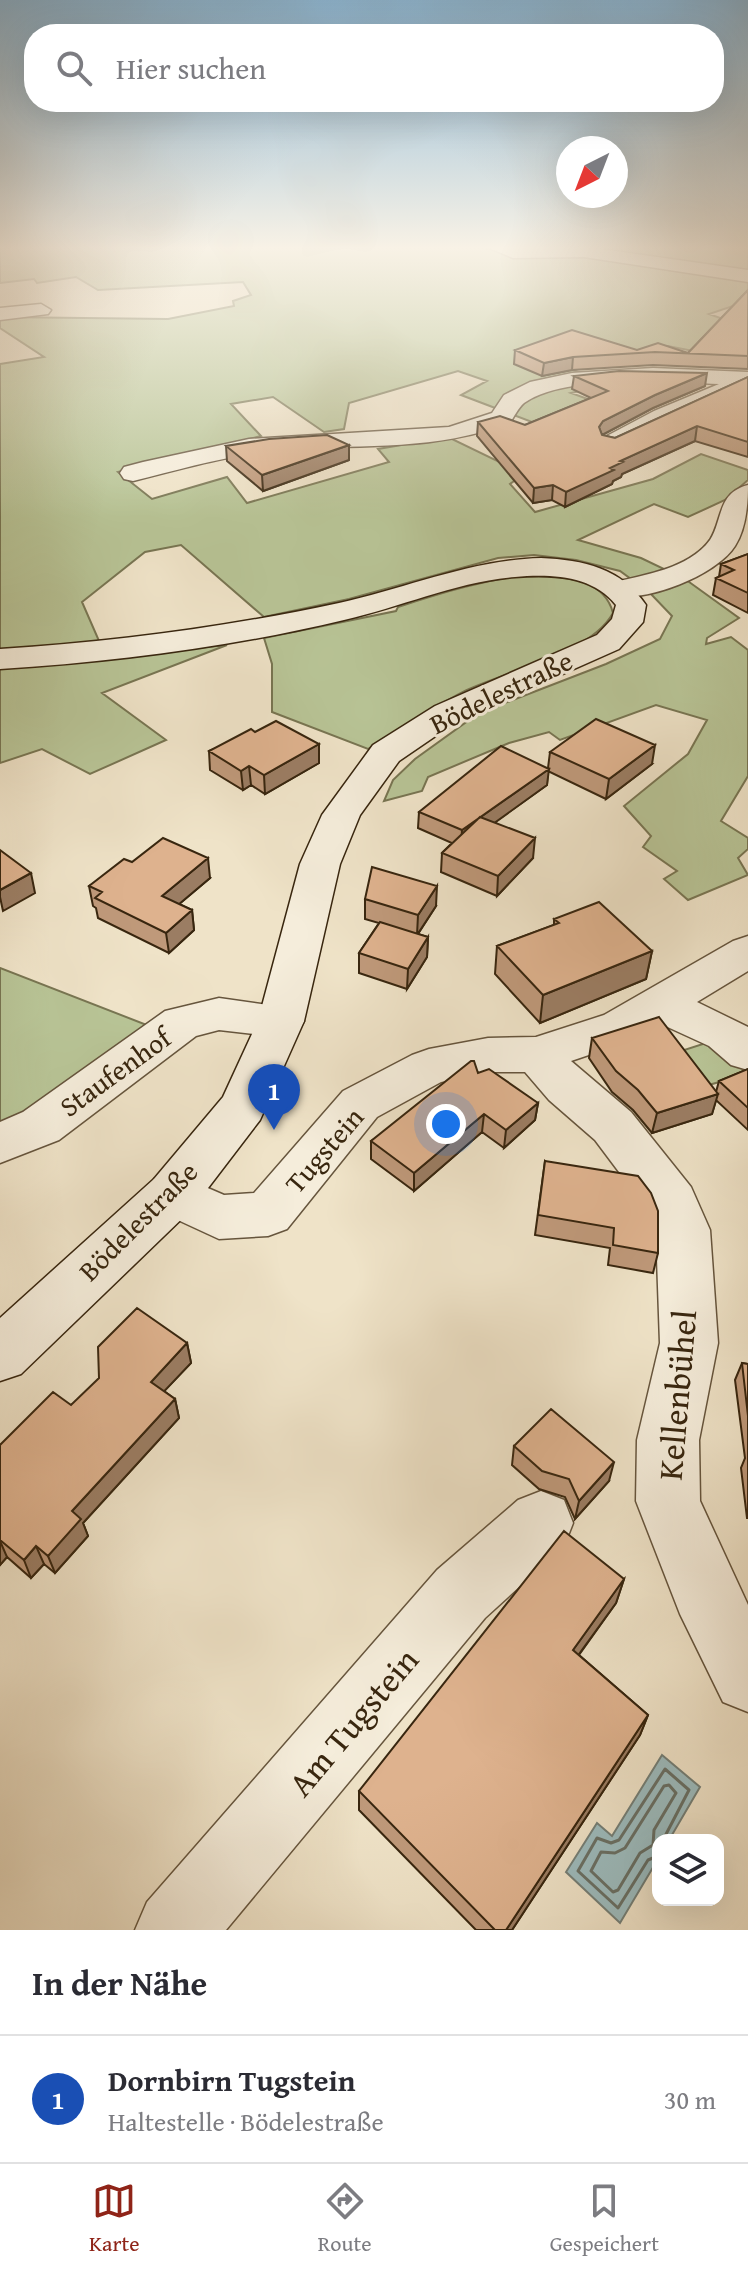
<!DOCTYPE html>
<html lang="de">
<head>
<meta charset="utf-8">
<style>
	body { margin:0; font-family:"Gentium Book Plus",serif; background:#f7f7f7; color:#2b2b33 }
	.controls { position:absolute; right:24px; bottom:24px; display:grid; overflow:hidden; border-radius:16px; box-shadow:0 8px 32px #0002 }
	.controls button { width:72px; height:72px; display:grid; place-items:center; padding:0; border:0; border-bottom:2px solid #e1e1e2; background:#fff; color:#2b2b33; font:40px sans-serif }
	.compass { position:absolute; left:556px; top:136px; width:72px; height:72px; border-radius:50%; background:#fff; box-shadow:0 8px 32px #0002; rotate:222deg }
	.you { position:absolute; left:446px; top:1124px; width:28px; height:28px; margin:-20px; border:6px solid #fff; border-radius:50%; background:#1a73e8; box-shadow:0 0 0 12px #1a73e833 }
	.badge { display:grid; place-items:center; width:52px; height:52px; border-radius:50%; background:#8f2418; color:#fff; font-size:26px; font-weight:700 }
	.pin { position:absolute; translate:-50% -66px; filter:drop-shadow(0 2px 4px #0008) }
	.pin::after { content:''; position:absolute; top:42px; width:28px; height:24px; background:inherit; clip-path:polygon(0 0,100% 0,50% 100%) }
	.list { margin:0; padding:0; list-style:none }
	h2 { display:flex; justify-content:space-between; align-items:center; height:104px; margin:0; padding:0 32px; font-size:34px }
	h2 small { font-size:26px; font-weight:400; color:#7c7c81 }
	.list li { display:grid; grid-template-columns:52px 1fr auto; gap:24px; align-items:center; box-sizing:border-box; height:128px; padding:0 32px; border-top:2px solid #e1e1e2 }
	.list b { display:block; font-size:30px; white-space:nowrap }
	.list p { margin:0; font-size:26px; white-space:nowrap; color:#7c7c81 }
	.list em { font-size:26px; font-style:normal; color:#7c7c81 }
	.icon { flex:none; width:44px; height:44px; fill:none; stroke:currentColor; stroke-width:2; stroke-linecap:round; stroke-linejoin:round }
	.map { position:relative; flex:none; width:748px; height:1930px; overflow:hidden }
	.search { position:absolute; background:#fff; box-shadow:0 8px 32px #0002; left:24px; right:24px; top:24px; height:88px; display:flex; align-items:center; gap:20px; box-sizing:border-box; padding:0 28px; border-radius:32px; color:#7c7c81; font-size:30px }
	.sheet { height:232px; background:#fff }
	nav { display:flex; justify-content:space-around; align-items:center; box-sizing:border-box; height:112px; border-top:2px solid #e1e1e2; background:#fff; font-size:22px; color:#7c7c81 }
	nav a { display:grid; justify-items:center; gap:4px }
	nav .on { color:#8f2418 }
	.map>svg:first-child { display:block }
</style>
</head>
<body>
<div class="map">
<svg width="748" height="1930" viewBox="0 0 748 1930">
	<rect width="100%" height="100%" fill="#efe3c8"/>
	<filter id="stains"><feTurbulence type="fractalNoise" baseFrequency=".0025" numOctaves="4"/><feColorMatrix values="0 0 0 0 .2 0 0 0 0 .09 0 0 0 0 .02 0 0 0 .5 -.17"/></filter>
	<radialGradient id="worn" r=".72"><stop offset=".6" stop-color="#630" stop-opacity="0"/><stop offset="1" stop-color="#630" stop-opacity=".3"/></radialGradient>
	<path fill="#b8c496" stroke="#787552" stroke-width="2" d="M 0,247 L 478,247 L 518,255 L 565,247 L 748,247 L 748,301 L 709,314 L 748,328 L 693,351 L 668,346 L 635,357 L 528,355 L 596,378 L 638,378 L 571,393 L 599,403 L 545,427 L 461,395 L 487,381 L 458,371 L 349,403 L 344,429 L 324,432 L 273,397 L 231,404 L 261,436 L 118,472 L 152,499 L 227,477 L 247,503 L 389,462 L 378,449 L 448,437 L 524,474 L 510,484 L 535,512 L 653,479 L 701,454 L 748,470 L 748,480 L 725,500 L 688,517 L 654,504 L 578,540 L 641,558 L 685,579 L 739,618 L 707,638 L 706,644 L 731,637 L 748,650 L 748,776 L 721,821 L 748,838 L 748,849 L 738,858 L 748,875 L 688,900 L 664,879 L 677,871 L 643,847 L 651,836 L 624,806 L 688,754 L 707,720 L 656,705 L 560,740 L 549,732 L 509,743 L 428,777 L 422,791 L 384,801 L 393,780 L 415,759 L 479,713 L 606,664 L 660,639 L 672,616 L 650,593 L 620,571 L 576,560 L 534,555 L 498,558 L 349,599 L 264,617 L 181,545 L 145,552 L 82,602 L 106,657 L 227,645 L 102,693 L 166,740 L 90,774 L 42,749 L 0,763 L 0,364 L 44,357 L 0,328 L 0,317 L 168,319 L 234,306 L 233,301 L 251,295 L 243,282 L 98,290 L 76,277 L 37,283 L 34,279 L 0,283 Z
		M 534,574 C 564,577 604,578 613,613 C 590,655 505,671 463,692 C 430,709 400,730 368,749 L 272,712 L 272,664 L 264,638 L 396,611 L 398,607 C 443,592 487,579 534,574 Z
		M 0,968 L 157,1029 L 0,1129 Z
		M 712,1041 L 748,1067 L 748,1074 L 705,1086 L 678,1052 Z"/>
	<path fill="#9dbcbe" stroke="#758078" stroke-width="2" d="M 662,1755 L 700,1787 L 669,1840 L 658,1840 L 658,1859 L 620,1923 L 566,1872 L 597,1823 L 612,1836 Z"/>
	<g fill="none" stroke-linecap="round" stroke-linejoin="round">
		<path stroke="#6a7166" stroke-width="3" d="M 669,1785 L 676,1793 L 654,1830 L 653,1845 L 640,1853 L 618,1890 L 613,1892 L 591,1871 L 601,1852 L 615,1853 L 625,1848 L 664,1786 Z
			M 658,1856 L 648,1860 L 618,1908 L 578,1871 L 597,1838 L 611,1843 L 619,1840 L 665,1769 L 689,1790 L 663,1840"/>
		<defs>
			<path id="street" d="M 487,247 L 587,247 L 748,270 L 748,282 L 584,257 L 513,258 Z
				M 41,304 L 51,310 L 48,314 L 0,320 L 0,308 Z
				M 653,368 L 748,372 L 748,386 L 743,391 L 670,421 L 612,450 L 603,448 L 600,443 L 603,438 L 654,411 L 719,384 C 670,382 565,374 524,403 C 518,408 514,417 510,423 C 435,451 368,444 290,449 C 236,453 185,468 133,481 L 124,479 L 120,473 L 124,467 L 143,462 L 249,439 L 449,427 L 492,413 L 504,395 L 530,382 L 572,373 Z
				M 748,485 C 748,504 746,529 735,546 C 717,575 644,604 611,595 L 607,589 L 611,583 C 643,575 689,569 710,540 C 723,520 717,493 748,485 Z
				M 748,936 L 748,971 L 697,1002 L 748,1027 L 748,1070 L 731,1065 L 709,1046 L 661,1024 L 636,1039 L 571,1061 L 631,1112 L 691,1187 L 710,1230 L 718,1343 L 699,1440 L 700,1501 L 748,1605 L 748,1712 L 723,1702 L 680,1614 L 636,1501 L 637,1440 L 660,1343 L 656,1230 L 649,1212 L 595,1140 L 549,1100 L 525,1072 L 488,1072 L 441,1082 L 377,1117 L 287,1229 L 268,1236 L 219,1239 L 154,1209 L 147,1194 L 154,1179 L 173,1173 L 224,1195 L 254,1193 L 343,1091 L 412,1055 L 429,1049 L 488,1038 L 536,1037 L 604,1015 L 733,941 Z
				M 219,998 L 297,1009 L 304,1021 L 297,1033 L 281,1037 L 219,1030 L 196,1036 L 59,1140 L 0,1163 L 0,1122 L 23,1112 L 165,1011 Z
				M 541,1491 L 564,1500 L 573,1523 L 564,1546 L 485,1618 L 226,1930 L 135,1930 L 147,1902 L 437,1570 L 518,1500 Z"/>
			<path id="secondary" d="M 541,558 C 584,560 621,568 646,605 L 643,622 L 619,649 L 459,720 L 399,761 L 360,815 L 340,864 L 304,1021 L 260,1120 L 192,1209 L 21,1374 L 0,1381 L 0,1318 L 154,1179 L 223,1097 L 258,1021 L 300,864 L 322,815 L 373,745 L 435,706 L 597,635 L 612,619 L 616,605 C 592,575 550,574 515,577 C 456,582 401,607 344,620 C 231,647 116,662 0,669 L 0,649 C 114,642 227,627 339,603 C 407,588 470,560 541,558 Z"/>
		</defs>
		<use href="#street" stroke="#66553d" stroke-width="3"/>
		<use href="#secondary" stroke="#38260f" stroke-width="3"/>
		<use href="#street" fill="#f5eddb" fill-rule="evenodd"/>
		<use href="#secondary" fill="#f5eddb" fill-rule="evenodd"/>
	</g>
	<path fill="#bf997a" stroke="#38260f" stroke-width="2" d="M 748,290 L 748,369 L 653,365 L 572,370 L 542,376 L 514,364 L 515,350 L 637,350 L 688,353 Z
		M 574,376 L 705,386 L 653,408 L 602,435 L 615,438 L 748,377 L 748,457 L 695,441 L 622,474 L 621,477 L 613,481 L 612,484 L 565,507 L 552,500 L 533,503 L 477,436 L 478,422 L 525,425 L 591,398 L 572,389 Z
		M 226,446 L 349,460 L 263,491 L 227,461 Z
		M 748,554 L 748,613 L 713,595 L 716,578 L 719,577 L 721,564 Z
		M 255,732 L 319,744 L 319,763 L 265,794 L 251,785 L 243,790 L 210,770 L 209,751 Z
		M 550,752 L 652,764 L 606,799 L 548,771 L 547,785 L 495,822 L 533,858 L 497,896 L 441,872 L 442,853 L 452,843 L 418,828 L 419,812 L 548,768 Z
		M 132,862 L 210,878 L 179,904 L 192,910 L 194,930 L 169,953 L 98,918 L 96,908 L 93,906 L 89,886 Z
		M 365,899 L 436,906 L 418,934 L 428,937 L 427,957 L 407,989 L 359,973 L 359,953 L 379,923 L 365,919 Z
		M 554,919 L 652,951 L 646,979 L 540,1023 L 495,974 L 497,946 L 554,925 Z
		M 592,1038 L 716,1092 L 719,1081 L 748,1069 L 748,1130 L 716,1100 L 712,1114 L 652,1133 L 633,1110 L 612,1092 L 589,1058 Z
		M 478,1073 L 538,1103 L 535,1120 L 504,1148 L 482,1132 L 414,1191 L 371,1159 L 371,1141 Z
		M 545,1161 L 658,1253 L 653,1273 L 608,1265 L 610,1248 L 535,1235 Z
		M 187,1343 L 191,1363 L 164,1391 L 175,1399 L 179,1418 L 83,1523 L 88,1536 L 55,1573 L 44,1564 L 31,1578 L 7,1557 L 0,1565 L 0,1445 L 71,1405 Z
		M 742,1363 L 748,1364 L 748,1518 L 747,1518 L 741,1468 L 745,1458 L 735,1380 Z
		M 514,1446 L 609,1481 L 575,1519 L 565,1497 L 539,1489 L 512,1465 Z
		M 624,1579 L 616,1603 L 579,1655 L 648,1715 L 640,1735 L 512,1930 L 476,1930 L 359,1810 L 359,1791 Z"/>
	<path fill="#9b7d63" stroke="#38260f" stroke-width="2" d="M 573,357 L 572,370 L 542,376 L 544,363 Z
		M 707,373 L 705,386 L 653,408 L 602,435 L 599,427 L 603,421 L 655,395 Z
		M 697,426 L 695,441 L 622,474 L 621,477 L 613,481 L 612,484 L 565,507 L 566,492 L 610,468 L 620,461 Z
		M 349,445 L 349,460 L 263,491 L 262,475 Z
		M 553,485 L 552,500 L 533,503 L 534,488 Z
		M 319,744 L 319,763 L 265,794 L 264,775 Z
		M 655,745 L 652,764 L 606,799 L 609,779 Z
		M 249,766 L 251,785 L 243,790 L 241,771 Z
		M 549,769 L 547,785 L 461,847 L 462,830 Z
		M 535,838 L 533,858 L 497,896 L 498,876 Z
		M 208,858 L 210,878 L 165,916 L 162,896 Z
		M 31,873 L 35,893 L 3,911 L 0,897 L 0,890 Z
		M 437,886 L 436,906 L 417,935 L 418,915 Z
		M 192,910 L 194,930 L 169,953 L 166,933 Z
		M 428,937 L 427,957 L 407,989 L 408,969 Z
		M 652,951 L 646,979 L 540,1023 L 543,995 Z
		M 718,1094 L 712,1114 L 652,1133 L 657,1113 Z
		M 538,1103 L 535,1120 L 504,1148 L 506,1130 Z
		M 484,1114 L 482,1132 L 414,1191 L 414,1173 Z
		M 187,1343 L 191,1363 L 155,1401 L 151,1382 Z
		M 175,1399 L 179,1418 L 83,1523 L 88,1536 L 55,1573 L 48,1556 L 72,1511 Z
		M 614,1462 L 609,1481 L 575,1519 L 579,1501 Z
		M 0,1541 L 7,1557 L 0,1565 Z
		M 36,1546 L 44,1564 L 31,1578 L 24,1560 Z
		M 624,1579 L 616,1603 L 566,1672 L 573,1650 Z
		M 648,1715 L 640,1735 L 512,1930 L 506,1930 Z"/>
	<path fill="#deb28e" stroke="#38260f" stroke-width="2" d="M 748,290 L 748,356 L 655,352 L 573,357 L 544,363 L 515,350 L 572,330 L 637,350 L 658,343 L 688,353 Z
		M 619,371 L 707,373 L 655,395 L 603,421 L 599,427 L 602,435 L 615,438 L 748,377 L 748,442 L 697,426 L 620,461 L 623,462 L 610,468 L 614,470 L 566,492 L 553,485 L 534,488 L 478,422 L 500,416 L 525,425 L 608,391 L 574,376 Z
		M 327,435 L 349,445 L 262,475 L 226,446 L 269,439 Z
		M 748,554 L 748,593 L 716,578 L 734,570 L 721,564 Z
		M 596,719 L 655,745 L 609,779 L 550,752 Z
		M 276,721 L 319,744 L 264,775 L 249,766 L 241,771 L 209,751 L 251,729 L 255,732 Z
		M 501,746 L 549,769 L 462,830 L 419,812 Z
		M 480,817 L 535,838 L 498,876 L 442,853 Z
		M 163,838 L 208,858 L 162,896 L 192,910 L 166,933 L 95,898 L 102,892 L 89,886 L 124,859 L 132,862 Z
		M 0,850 L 31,873 L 0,890 Z
		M 372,867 L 437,886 L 418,915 L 365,899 Z
		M 599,902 L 652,951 L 543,995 L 497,946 L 559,923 L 554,919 Z
		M 380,922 L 428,937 L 408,969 L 359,953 Z
		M 659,1017 L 718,1094 L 657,1113 L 638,1090 L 616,1071 L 592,1038 Z
		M 471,1061 L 474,1061 L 478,1073 L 489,1069 L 538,1103 L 506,1130 L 484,1114 L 414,1173 L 371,1141 Z
		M 748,1069 L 748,1108 L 719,1081 Z
		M 545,1161 L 638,1176 L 651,1193 L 658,1211 L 658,1253 L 613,1245 L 614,1228 L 538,1215 Z
		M 137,1308 L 187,1343 L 151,1382 L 175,1399 L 72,1511 L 81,1519 L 48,1556 L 36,1546 L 24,1560 L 0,1540 L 0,1445 L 53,1392 L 71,1405 L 99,1378 L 98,1347 Z
		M 742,1363 L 748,1364 L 748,1416 Z
		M 551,1409 L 614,1462 L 579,1501 L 569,1479 L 542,1471 L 514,1446 Z
		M 564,1531 L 624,1579 L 573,1650 L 648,1715 L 506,1930 L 495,1930 L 359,1791 Z"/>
	<linearGradient id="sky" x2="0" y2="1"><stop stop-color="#8ab7d7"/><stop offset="0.48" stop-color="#f8f2e6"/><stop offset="1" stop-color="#f8f2e6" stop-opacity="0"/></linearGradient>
	<rect width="748" height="517" fill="url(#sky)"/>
	<g text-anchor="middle" stroke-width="6" stroke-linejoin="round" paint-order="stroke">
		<g font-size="28" fill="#38260f" stroke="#f5eddb">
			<text transform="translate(501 692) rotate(-26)" y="10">Bödelestraße</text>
			<text transform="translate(115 1072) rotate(-36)" y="10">Staufenhof</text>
			<text transform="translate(324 1150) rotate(-49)" y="10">Tugstein</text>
			<text transform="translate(138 1221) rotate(-45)" y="10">Bödelestraße</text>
		</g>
		<g font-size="34" fill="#38260f" stroke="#f5eddb">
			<text transform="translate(677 1395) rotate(-85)" y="12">Kellenbühel</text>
			<text transform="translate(353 1722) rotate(-50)" y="12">Am Tugstein</text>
		</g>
	</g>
	<rect width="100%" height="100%" filter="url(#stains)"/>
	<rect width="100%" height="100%" fill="url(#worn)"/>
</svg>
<div class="controls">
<button><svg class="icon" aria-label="layers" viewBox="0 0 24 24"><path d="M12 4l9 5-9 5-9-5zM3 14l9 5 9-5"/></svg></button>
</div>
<svg class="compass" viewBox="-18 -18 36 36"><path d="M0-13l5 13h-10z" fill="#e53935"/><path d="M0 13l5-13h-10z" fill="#7c7c81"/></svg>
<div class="you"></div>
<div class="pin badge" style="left:274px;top:1130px;background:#1a4fb4">1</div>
<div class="search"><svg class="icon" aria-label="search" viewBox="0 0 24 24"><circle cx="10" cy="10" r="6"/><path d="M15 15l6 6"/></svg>Hier suchen</div>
</div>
<section class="sheet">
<h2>In der Nähe<small></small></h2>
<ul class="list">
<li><span class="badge" style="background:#1a4fb4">1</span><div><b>Dornbirn Tugstein</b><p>Haltestelle · Bödelestraße</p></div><em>30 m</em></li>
</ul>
</section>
<nav>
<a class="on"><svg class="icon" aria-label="map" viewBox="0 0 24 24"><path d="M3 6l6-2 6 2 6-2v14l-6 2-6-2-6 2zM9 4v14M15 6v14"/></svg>Karte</a>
<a><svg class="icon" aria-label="directions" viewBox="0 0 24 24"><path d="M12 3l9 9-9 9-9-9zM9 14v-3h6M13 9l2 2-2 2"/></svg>Route</a>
<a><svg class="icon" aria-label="saved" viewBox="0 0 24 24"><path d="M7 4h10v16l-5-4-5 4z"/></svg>Gespeichert</a>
</nav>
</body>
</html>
